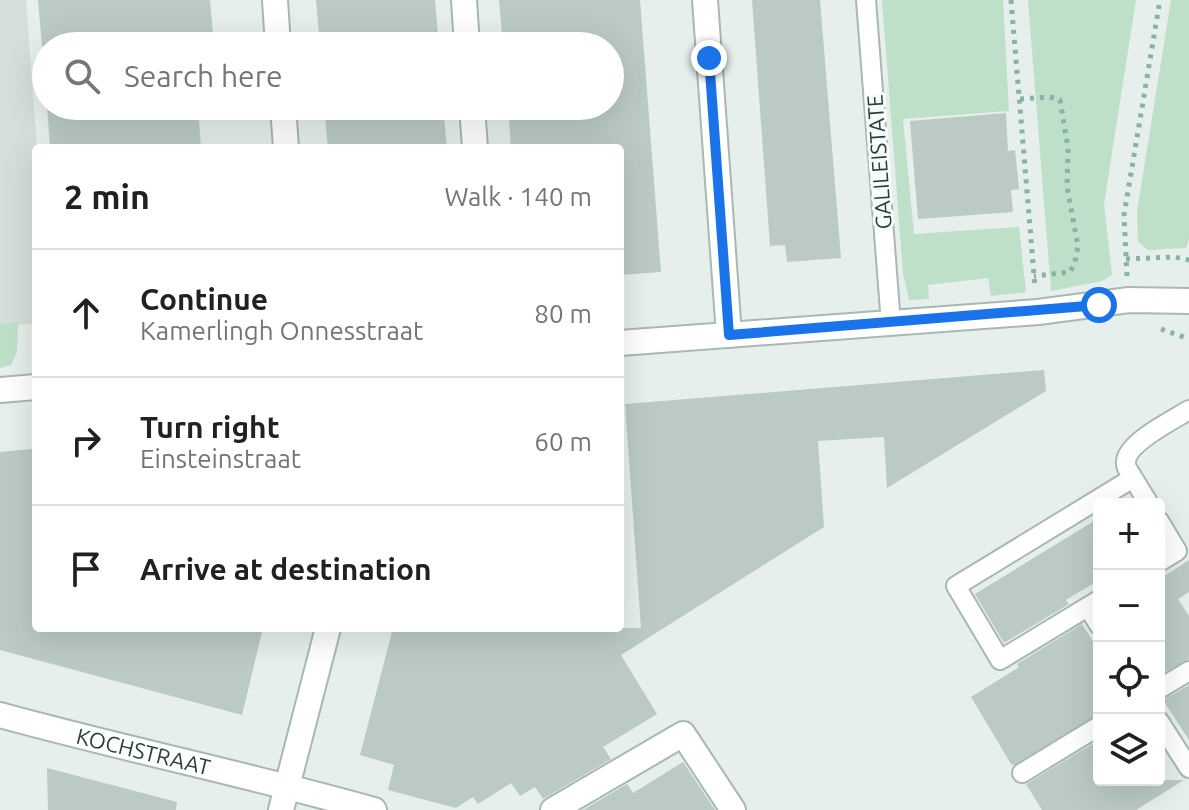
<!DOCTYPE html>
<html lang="en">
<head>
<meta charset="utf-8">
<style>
	body { margin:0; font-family:Ubuntu,sans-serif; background:#f2f2f2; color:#202124 }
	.controls { position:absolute; right:24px; bottom:24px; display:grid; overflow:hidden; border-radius:8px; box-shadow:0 8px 32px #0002 }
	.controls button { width:72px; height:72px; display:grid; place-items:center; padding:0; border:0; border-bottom:2px solid #e0e0e0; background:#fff; color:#202124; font:40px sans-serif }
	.stop { position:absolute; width:24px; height:24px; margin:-18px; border:6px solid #1a73e8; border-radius:50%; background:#fff }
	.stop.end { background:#1a73e8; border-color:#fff; box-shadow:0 2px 8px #0008 }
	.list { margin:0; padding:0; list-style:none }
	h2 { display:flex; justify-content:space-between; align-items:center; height:104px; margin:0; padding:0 32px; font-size:34px }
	h2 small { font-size:26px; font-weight:400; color:#757577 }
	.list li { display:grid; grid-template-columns:52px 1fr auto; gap:24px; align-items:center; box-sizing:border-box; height:128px; padding:0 32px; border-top:2px solid #e0e0e0 }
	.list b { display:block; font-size:30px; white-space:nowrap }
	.list p { margin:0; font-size:26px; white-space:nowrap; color:#757577 }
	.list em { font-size:26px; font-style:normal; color:#757577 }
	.icon { flex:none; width:44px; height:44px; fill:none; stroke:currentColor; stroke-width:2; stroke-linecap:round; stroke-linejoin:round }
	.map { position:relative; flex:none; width:1189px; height:810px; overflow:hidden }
	.search { position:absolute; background:#fff; box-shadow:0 8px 32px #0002; left:32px; top:32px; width:592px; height:88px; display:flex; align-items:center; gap:20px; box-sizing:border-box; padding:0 28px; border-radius:44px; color:#757577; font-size:30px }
	.panel { position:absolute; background:#fff; box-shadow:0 8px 32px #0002; left:32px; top:144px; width:592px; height:488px; border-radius:8px }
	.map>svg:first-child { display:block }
</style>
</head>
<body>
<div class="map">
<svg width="1189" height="810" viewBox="0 0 1189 810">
	<rect width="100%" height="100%" fill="#e6efeb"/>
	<path fill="#d4dfda" d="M 0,0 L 26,0 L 37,148 L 36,324 L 0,326 Z"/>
	<path fill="#bfe0c8" d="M 882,0 L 1003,0 L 1009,111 L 903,119 L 914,234 L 1019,227 L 1026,292 L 991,296 L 988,278 L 928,285 L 929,299 L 909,300 L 903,273 Z
		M 1028,0 L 1136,0 L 1104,204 L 1112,275 L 1102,281 L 1051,291 Z
		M 1171,0 L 1189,0 L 1189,239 L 1186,248 L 1148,250 L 1138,242 L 1137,211 Z
		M 18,322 L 17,352 L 11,365 L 0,368 L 0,324 Z"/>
	<path fill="#bbcac4" d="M 38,0 L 210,0 L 214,46 L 42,46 Z
		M 316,0 L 435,0 L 439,46 L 320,46 Z
		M 499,0 L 640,0 L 661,272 L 620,275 L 620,148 L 511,148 L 508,106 L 610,106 L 610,46 L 503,46 Z
		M 752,0 L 820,0 L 841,258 L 787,262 L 785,245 L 770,246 Z
		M 47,106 L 198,106 L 201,148 L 50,148 Z
		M 324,106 L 443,106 L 447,148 L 328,148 Z
		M 1006,113 L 1008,151 L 1015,150 L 1019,189 L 1011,190 L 1013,212 L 918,219 L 910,121 Z
		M 1044,370 L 1046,391 L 887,488 L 884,437 L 818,441 L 824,527 L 621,655 L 657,714 L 603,747 L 611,759 L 543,799 L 535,787 L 520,796 L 511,783 L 478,804 L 473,797 L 456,808 L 388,790 L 394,765 L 360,755 L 393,628 L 641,628 L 625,404 Z
		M 32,449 L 36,451 L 36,628 L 263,628 L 242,715 L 0,650 L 0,452 Z
		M 1099,518 L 1099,580 L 1066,600 L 1069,604 L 1004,643 L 975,594 Z
		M 1189,560 L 1189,592 L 1178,599 L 1189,616 L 1189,659 L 1159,675 L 1159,574 L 1164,576 Z
		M 1082,624 L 1099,651 L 1099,714 L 1014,765 L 1011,764 L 971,697 L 1019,667 L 1017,664 Z
		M 1189,685 L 1189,740 L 1163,700 Z
		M 1099,740 L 1099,780 L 1184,780 L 1136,810 L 1042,810 L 1026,784 Z
		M 683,762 L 715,810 L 583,810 L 627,784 L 633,793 Z
		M 47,768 L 177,802 L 176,810 L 48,810 Z"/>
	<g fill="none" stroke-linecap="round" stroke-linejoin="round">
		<defs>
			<path id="service" d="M 866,0 L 891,324
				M 1133,478 C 1130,472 1125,468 1126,461 C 1128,442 1173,420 1189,410
				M 1159,521 L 1177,551 L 1159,562
				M 1099,600 L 1000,660 L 956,586 L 1133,478 L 1149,504
				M 1088,607 L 1099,625
				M 1159,689 L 1189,671
				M 1159,721 L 1189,768
				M 1022,773 L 1099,726"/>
			<g id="minor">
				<path d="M 275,0 L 278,46"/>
				<path d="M 464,0 L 467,46"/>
				<path d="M 705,0 L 729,335"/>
				<path d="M 283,106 L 286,148"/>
				<path d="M 472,106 L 475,148"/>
				<path d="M 620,343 L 1038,312 L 1129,300 L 1189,301"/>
				<path d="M 0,390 L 36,387"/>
				<path id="s1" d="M 0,715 C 124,749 250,775 374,810"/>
				<path d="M 281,810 L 328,628"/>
				<path d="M 553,810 L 683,734 L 733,810"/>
			</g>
		</defs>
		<use href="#service" stroke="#a8b8b2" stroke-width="22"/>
		<use href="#minor" stroke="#a8b8b2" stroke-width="28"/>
		<path stroke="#86b3a5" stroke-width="5" stroke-dasharray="4 6" stroke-linecap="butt" d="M 1011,0 L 1035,287
			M 1020,99 L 1050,97 L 1060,100 L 1068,148 L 1067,187 L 1078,246 L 1075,262 L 1070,272 L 1034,276
			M 1126,259 L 1174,257 L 1189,260
			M 1127,276 L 1124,215 L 1160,0
			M 1161,329 L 1189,339"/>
		<use href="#service" stroke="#fff" stroke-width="18"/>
		<use href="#minor" stroke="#fff" stroke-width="24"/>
	</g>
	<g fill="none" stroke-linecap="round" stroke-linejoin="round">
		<path stroke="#1a73e8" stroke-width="10" d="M 709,58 L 729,335 L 1099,305"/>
	</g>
	<g text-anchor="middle" stroke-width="6" stroke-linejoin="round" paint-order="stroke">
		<g font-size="22" fill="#24423a" stroke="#f7fbf9">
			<text transform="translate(879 162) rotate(-94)" y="8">GALILEISTATE</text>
			<text dy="8" stroke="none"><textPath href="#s1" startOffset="148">KOCHSTRAAT</textPath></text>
		</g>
	</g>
</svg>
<div class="controls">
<button>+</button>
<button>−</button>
<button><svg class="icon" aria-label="locate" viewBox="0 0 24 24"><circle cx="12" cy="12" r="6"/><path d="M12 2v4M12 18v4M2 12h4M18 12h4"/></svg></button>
<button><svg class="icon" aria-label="layers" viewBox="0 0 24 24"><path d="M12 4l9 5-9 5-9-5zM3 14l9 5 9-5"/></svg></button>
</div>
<div class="stop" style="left:1099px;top:305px"></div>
<div class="stop end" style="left:709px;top:58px"></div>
<div class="search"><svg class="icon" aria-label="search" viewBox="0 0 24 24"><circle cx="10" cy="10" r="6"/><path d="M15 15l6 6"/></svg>Search here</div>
<section class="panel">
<h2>2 min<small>Walk · 140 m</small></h2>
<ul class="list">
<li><svg class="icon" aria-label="ahead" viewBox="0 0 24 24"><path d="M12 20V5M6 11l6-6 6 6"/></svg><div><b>Continue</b><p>Kamerlingh Onnesstraat</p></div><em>80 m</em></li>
<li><svg class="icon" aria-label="right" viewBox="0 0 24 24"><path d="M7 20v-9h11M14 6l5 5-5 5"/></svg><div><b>Turn right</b><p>Einsteinstraat</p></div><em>60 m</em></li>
<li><svg class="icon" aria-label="arrive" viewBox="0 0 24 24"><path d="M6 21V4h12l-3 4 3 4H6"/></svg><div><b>Arrive at destination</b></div></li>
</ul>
</section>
</div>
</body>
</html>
